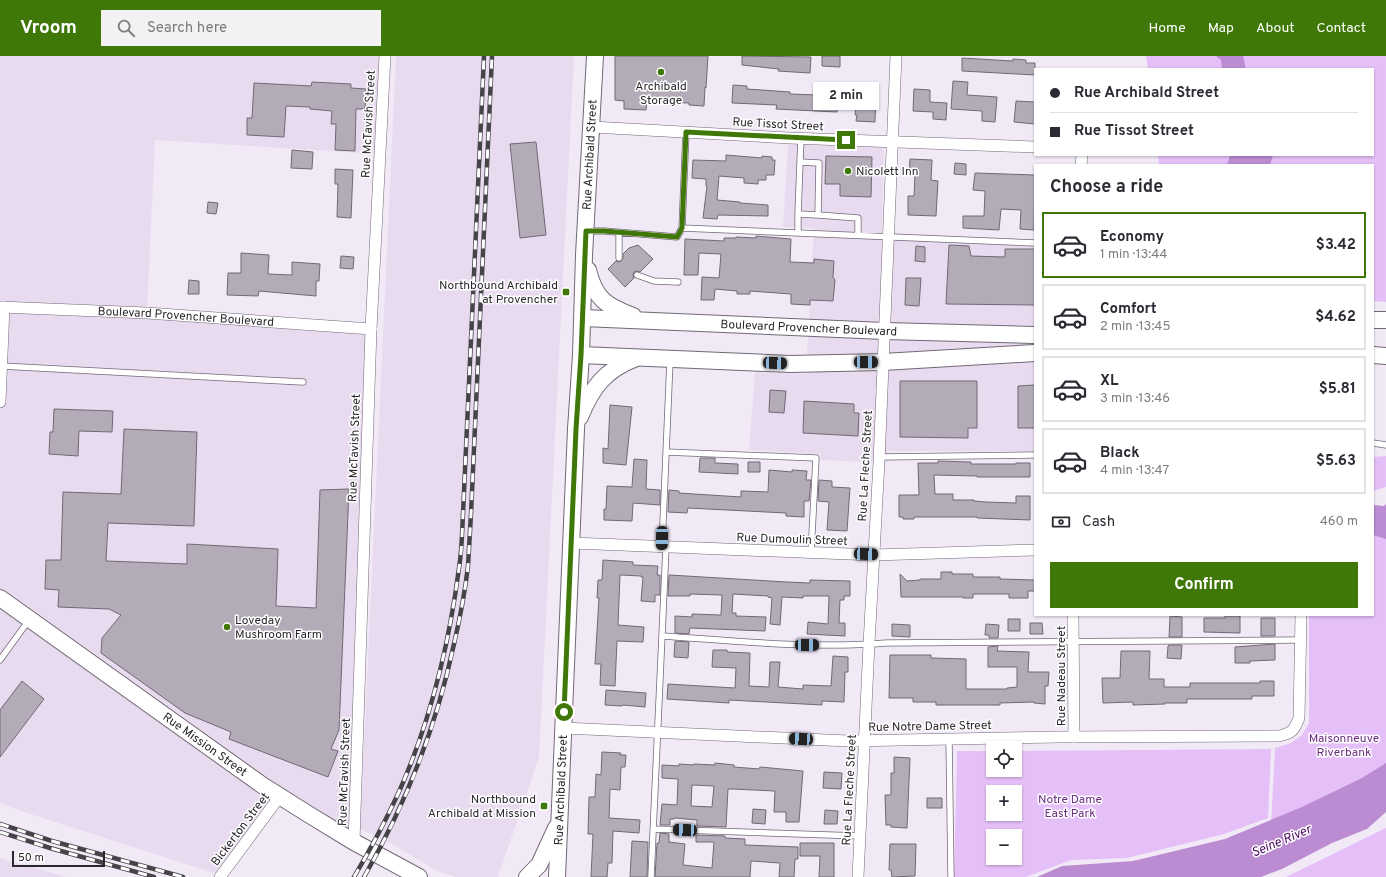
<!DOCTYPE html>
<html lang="en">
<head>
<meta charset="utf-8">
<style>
  body { margin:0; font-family:Overpass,sans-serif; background:#f2f2f3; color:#2b2b33; height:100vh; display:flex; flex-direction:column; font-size:15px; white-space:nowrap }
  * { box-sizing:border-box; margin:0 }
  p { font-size:13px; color:#7c7c81 }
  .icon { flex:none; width:22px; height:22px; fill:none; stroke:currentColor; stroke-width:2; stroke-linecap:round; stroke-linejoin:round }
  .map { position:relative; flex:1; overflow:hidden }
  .side { position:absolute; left:1034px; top:108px; width:340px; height:452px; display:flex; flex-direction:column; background:#fff; border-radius:0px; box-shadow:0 1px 3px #0004 }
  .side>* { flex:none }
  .guide { position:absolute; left:1034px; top:12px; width:340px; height:88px; border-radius:0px; box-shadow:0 1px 3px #0004; display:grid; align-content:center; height:88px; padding:0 16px; background:#fff }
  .tools { position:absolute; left:986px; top:685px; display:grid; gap:8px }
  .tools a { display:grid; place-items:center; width:36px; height:36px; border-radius:0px; background:#fff; box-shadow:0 1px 3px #0004; font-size:20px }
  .scale { position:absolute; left:12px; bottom:10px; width:93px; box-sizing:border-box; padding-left:4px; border:2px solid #2b282d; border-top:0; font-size:11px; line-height:14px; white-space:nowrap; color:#2b282d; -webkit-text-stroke:3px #fff; paint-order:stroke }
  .end { position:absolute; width:18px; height:18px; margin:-9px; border:5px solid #3f7708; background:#fff; box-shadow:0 0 0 2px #fff }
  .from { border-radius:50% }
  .bubble { position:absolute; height:28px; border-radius:0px; background:#fff; box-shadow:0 1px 3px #0004; font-size:13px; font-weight:700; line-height:28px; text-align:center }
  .car { position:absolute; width:12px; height:24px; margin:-12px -6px; border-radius:5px; box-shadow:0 0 3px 1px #0007; background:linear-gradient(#222 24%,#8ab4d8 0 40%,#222 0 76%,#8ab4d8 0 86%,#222 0) }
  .guide b { display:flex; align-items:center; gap:14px; height:38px; font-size:15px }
  .guide b+b { border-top:1px solid #e1e1e2 }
  .guide i { width:10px; height:10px; background:#2b2b33 }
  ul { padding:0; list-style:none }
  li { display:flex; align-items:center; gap:12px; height:66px; margin:0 8px 6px; padding:0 8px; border:2px solid #e1e1e2; border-radius:0px }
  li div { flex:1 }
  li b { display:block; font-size:15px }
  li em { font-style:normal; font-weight:700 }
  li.on { border-color:#3f7708 }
  li>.icon { width:36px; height:36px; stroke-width:1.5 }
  h2 { padding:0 16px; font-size:18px; line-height:48px }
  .pay { display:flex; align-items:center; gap:10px; height:44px; padding:0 16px; font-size:15px }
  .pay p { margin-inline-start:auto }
  .cta { display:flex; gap:8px; margin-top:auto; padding:8px 16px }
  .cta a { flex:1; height:46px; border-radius:0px; background:#3f7708; color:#fff; font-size:16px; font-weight:700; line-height:46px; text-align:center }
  header { display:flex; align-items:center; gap:24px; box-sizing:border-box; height:56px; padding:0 20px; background:#3f7708; color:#fff }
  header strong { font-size:19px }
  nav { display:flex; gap:22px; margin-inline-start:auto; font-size:14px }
  .search { width:280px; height:36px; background:#f2f2f3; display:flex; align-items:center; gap:10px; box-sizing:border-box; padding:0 14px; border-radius:0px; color:#7c7c81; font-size:15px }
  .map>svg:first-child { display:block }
  .built { fill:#e8dbef }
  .green { fill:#e5bff8; fill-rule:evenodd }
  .water { fill:#bc8cd2 }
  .building { fill:#b4abb8; stroke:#706974; fill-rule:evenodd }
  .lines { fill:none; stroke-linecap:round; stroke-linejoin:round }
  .lane-casing { stroke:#716975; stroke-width:7 }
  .street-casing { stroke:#716975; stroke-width:12 }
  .secondary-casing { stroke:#716975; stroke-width:18 }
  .lane { stroke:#fff; stroke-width:5.5 }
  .street { stroke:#fff; stroke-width:11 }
  .secondary { stroke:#fff; stroke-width:16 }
  .rail-casing { stroke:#464349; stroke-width:4.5 }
  .rail { stroke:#fff; stroke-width:3; stroke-dasharray:9; stroke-linecap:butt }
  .route { stroke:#3f7708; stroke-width:5 }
  .poi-dot { fill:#3f7708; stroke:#fff; stroke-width:1.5 }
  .labels { text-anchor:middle; stroke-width:3; stroke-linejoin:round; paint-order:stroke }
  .poi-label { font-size:12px; fill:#2b282d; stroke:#fff; text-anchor:start }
  .street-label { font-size:12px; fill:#2b282d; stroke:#fff }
  .park-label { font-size:12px; fill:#692e81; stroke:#fff }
  .water-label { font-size:13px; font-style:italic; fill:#4a0960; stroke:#fff }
</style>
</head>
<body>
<header>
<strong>Vroom</strong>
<div class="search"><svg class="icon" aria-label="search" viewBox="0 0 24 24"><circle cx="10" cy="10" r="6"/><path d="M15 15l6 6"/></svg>Search here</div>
<nav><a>Home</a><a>Map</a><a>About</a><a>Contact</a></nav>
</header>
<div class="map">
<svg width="1386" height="821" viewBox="0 0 1386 821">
  <rect width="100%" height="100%" fill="#f2e9f7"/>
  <path class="built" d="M0,0h385l-5,98 -225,-14 -8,173 224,16 -17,513 -74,-49 -63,81 -190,-61 -27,-10z
    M396,0h178l-35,701 -41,120h-42l-19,-6 -45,-27 -32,-15z
    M789,76l95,5 -2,99 153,3v212h-147l-1,12 -67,-3 1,-6 -72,-4 6,-78 51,2 8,-146 -31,-1z
    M0,802l66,19h-66z"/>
  <path class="green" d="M1146,0h240v246l-13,-1v-136h-214l-1,-10h215v-86h-225z
    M1386,400v31l-13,4v-34z
    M1373,474l13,4v236l-115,56 4,-78 16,-5 11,-8 7,-12v-108h64z
    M1271,693l-3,69 -44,16 -97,24 -56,2 -45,17h-72l3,-126h36v19h22v-19zM993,736h22v22h-22zM993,780h22v22h-22z
    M1386,772v49h-100z"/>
  <path class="water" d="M1216,0h27l3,13h-24l-1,-9z
    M1230,99h43l-3,10h-43z
    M1386,448v35l-13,-4v-30l11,1z
    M1386,707v49l-19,17 -35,14 -50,26 -21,8h-224l25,-11 71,-5 92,-22 77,-32 60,-29z"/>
  <path class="building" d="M615,0h93l-2,32 -1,-1 -1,19 -15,-1v-2l-42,-1 -1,8 -22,-1v-8l-9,-1z
    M742,0l69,1 -1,16 -32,-2 1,-2 -37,-4z
    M822,0h18v11l-18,-1z
    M962,2l51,3v-2l13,1v3h9v12l-73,-4z
    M953,25l15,1 -1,13 30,2 -2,25 -13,-1v-10l-31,-2z
    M312,26l39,2v4l15,1 -1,20h-9l-1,42 -20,-1 1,-26h-5l1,-13 -22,-2v-2l-24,-1 -2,31 -37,-2v-17h5l2,-35 57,3z
    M733,29l14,1v3l43,3v2l28,1v-3h20l-1,20 -61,-3 1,-4 -45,-2z
    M858,31h14v4h4l-1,31 -19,-1 1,-6h-2z
    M914,33l16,1v12l17,1 -1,17 -13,-1v-7l-20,-1z
    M1016,45l19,1v22l-21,-2z
    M536,86l10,93 -26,3 -10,-94z
    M292,94l21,2 -1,17 -21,-1z
    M726,99l36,3v-2l10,1v3h3l-1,15h-8v5h-8v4l-14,-1v-5l-25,-2 -2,24 23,2v1l28,2v11l-50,-1 -1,4 -14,-1 4,-32h-1v-7l-14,-1 1,-18 33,1z
    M826,100l46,1 -1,40 -31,-1v-12h-15z
    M910,103l22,1 -1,20 7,1 -2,35 -28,-1v-19h6l1,-21h-6z
    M955,107l11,1v11l-12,-1z
    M335,113l18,1 -2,48 -14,-1 1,-33h-3z
    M975,117l60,2 -1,55 -14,-1 1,-19 -20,-1 -2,21 -36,-2v-12h21l1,-25 -12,-1z
    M208,146l10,1 -2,11 -9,-1z
    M756,180l35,3 -1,23 24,1v-4l20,2 -1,16 2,3 -2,21 -23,-1v5l-19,-1v-10l-41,-3v3h-13v-3l-22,-2 -1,11h-13l1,-23 17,1 2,-24 -22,-1 -1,22h-14l1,-36 39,2v-3h12v-1l20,1z
    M638,189l15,14 -13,13 -3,-1 -3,1 -1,3 1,3 -9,9 -17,-18 8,-8 3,1 2,-1 2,-3v-4l6,-6z
    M949,189l20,1 2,10 34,1v-8h30v56l-89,-1z
    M916,190l9,1v15l-10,-1z
    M241,197l28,2 -1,19 24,1v-13l28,2 -1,17h-3v15l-57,-5 -1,5 -31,-1 1,-22h13z
    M341,200l13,1 -1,12 -13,-1z
    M906,222h15l-2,28 -14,-1z
    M189,224l10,1v13h-11z
    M900,325h77v47h-9v10l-68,-1z
    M1035,329v43h-17v-42z
    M770,334l16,1 -2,22 -15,-1z
    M804,345l50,3v9h5l-1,23 -55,-3z
    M610,349l22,2 -6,58 -23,-2v-15l5,1z
    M54,353l59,2 -1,21 -33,-1 -1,25 -29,-2 1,-22h3z
    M124,373l73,3 -3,94 -86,-3 -2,38 81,3v-20l91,5 -2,57 40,2 4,-118 29,-1 -10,241 -8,19 7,2 -10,26 -99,-38 2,-7 -46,-19 -84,-60 1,-15 19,-23 -12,-6 -51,-2 1,-17 -14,-1 1,-29h15l2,-68 58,2z
    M700,402h15v5l23,1v10l-39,-2z
    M634,403l13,1 -1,29 14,1v15l-27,-2 -1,18 -28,-1v-11h2l1,-23 25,1z
    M938,405l33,1v2h45v-1h14v14h-53v-1l-43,-1 1,19h18v6h21v1l12,1 30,1v-7h14v24l-53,-2v-1h-63v2h-11v-2h-4v-22h20l-1,-32h20z
    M748,406h12v10h-12z
    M769,414l23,2v-2l15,1 -1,9h5l-2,21h-5v16l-18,-1v-3l-98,-5 -1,5 -19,-1 1,-22 10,1v2l62,4v-6l27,1z
    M819,424l13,1v6l18,1 -3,43 -20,-1 2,-28 -11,-1z
    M603,504l30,2v3l25,1 -1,9h3v20h-5v7l-14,-1 2,-24h-2v-1l-21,-1 -2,50 26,2 -1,15 -26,-1 -2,45 -15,-1 1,-21h-6l4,-66h-2l1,-18h4z
    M941,516h11v2h21v3h27v2l35,1v11h-7v7h-19v-4h-36v4h-10v-1h-62l-1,-23 7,7 13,-1v-1h21z
    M669,519l118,7 23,1v-3l40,1v15h-6v4h-4l-1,23h6v13l-38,-2 1,-12 20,2 1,-28h-26v2l-21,-1 -2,28 -10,-1 2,-26 -4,-1v-1l-35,-2 -1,19h4v3l30,1 -1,14 -75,-3 -1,6 -14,-1v-17l17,1v-3l29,1 1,-20 -32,-1v2h-22z
    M1170,560l12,1v20h-13z
    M1225,560h15v17l-36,-1v-14h21z
    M1261,562h14v18h-14z
    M1008,563h12v12h-12z
    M1030,567h12l1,11h-13z
    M892,568l18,1v12l-18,-1z
    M986,568l13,1 -1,13h-9v-3h-4z
    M675,585l14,1 -1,16 -14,-1z
    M1275,588v16l-25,1v2h-15v-16z
    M1169,589h13l-1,14 -14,-1 1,-12z
    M998,590l-1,5 32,1 -1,20h21l-1,14h-3v18l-11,-1v-1l-34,1v2h-64v-3h-23v-4h-24l1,-43h41v3l35,1v30h41v-1l10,-1v-20h-29v-20z
    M713,594h14v2l23,1 -1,33 20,1 1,-25h10l-2,25 25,2v-4l28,1 2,-30 15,1v15h-3l-1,30 -22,-1v4l-93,-5v3l-62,-4 1,-15 67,4 1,-20 -24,-1z
    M1121,595h29l-1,28h15v8h26v-4h70v-2h14v15h-22v3h-65v4h-23l1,1 -32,1v-3l-30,1 -1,-25h18z
    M22,625l22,18 -44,58v-47z
    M606,634l40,3 -1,14 -22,-2 -1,1 -17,-1z
    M602,696l19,1 -1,2h6l-1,12h-4l-1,23 -10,-1 -1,29 31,2 -1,13 -26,-2 -1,32h-4l-1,14h-16l2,-43h-5l1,-37h6l1,-23 5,1z
    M894,701l16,1 -3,70 -16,-1v-2h-5l-1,-30h6v-22h3z
    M715,707l19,2v2l25,2 1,-2 43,4 -4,51h-13v-10h-12l1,-21 -43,-2h-4l-2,38 -29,-1v-6l-22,-2 -1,1h-4v6h-10l2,-21 15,1 1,-26 -16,-1v-13l17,1v-2l15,1v-1l21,1zM692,729l22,1 -2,21 -21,-1z
    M824,716l18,1 -1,16 -18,-1z
    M927,742h15v10h-15z
    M753,753l13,1 -1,14 -13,-1z
    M825,754l13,1 -1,13h-13z
    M660,777l9,1v8l16,2 -2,21 29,3 2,-26h-18v-7l29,1v2l20,1v6l53,2v12h-3l-1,18h-15l1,-14 -29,-2 -1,16h-95l2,-34h2z
    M632,785l16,1 -1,35h-17z
    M800,787h34v34h-15l1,-21h-20z
    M890,788h26l-1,32 -23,1 -1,-7h-2z"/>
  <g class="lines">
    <g class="lane-casing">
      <path id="lane" d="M801,82l-1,24 19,1 -1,52 40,3v17
        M798,158l2,-52
        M682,172l353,15
        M586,175h18l73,6 5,-9 4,-96
        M798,176v-18l20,1
        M619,177v25
        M637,219l17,6 24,1
        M1,310l302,16
        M1373,387l13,2
        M666,396l150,6 -5,95
        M879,401l156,-2
        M662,490l8,-185
        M663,580c74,5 149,13 223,7l414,-3
        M0,604l29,-40
        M949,683l2,138
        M654,773l206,7
        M651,821l15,-330"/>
    </g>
    <g class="street-casing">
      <g id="street">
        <path d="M592,71l198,11 245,9"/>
        <path d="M1081,109l1,-10"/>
        <path id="s1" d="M0,251l147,6 224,16"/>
        <path d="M0,346l4,-95"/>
        <path d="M572,487l302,12 161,-5"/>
        <path d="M1073,559l1,122"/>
        <path d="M564,672l284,13 210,-4 221,-1c13,-3 15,-5 20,-18l2,-103"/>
        <path d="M354,786l17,-513 14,-273"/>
        <path d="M220,821l60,-81"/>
        <path d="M858,821l11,-233 10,-182 17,-406"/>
      </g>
    </g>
    <g class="secondary-casing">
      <g id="secondary">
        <path d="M588,214c7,29 18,36 45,46"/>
        <path id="s2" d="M583,262l302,13 150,4"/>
        <path d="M1373,264h13"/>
        <path d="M581,299l209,9 93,-2 152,-9"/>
        <path d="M1373,299l13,1"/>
        <path d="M580,361c12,-30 25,-47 56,-59"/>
        <path id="s3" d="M0,542l262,187 46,29 46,28 65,35"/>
        <path d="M527,821l12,-12 17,-37"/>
        <path id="s4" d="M557,821l19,-448 5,-74 3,-100 11,-199"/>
      </g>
    </g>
    <use href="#lane" class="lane"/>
    <use href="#street" class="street"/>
    <use href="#secondary" class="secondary"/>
    <g class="rail-casing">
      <path id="rail" d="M0,768l52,17 131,36
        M0,776l50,16 104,29
        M354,821c16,-27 31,-55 44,-83 32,-71 51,-149 61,-226 3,-18 3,-36 4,-54l21,-458
        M364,821c43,-75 72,-149 90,-233 6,-26 11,-52 14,-78 1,-17 2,-34 3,-52l21,-458"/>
    </g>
    <use href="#rail" class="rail"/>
  </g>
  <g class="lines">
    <path class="route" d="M564,656l12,-283 5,-74 5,-124h18l73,6 5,-9 4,-96 160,8"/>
  </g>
  <g class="poi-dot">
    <circle cx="661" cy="16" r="4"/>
    <circle cx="848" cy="115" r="4"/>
    <rect x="562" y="232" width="8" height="8" rx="2"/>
    <circle cx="227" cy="571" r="4"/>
    <rect x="540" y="746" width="8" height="8" rx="2"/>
  </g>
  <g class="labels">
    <g class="poi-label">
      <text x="661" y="34" text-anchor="middle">Archibald<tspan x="661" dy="14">Storage</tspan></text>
      <text x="856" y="119">Nicolett Inn</text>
      <text x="558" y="233" text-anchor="end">Northbound Archibald<tspan x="558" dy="14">at Provencher</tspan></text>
      <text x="235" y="568">Loveday<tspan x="235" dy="14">Mushroom Farm</tspan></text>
      <text x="536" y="747" text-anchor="end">Northbound<tspan x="536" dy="14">Archibald at Mission</tspan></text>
    </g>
    <g class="street-label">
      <text transform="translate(368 68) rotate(-87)" y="4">Rue McTavish Street</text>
      <text transform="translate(778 68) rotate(3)" y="4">Rue Tissot Street</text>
      <text dy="4" stroke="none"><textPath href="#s4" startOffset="723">Rue Archibald Street</textPath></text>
      <text dy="4" stroke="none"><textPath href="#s1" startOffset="186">Boulevard Provencher Boulevard</textPath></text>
      <text dy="4" stroke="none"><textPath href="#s2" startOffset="226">Boulevard Provencher Boulevard</textPath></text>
      <text transform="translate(354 392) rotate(-88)" y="4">Rue McTavish Street</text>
      <text transform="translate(865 410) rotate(-87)" y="4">Rue La Fleche Street</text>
      <text transform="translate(792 483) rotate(2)" y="4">Rue Dumoulin Street</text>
      <text transform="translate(1061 620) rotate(-90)" y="4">Rue Nadeau Street</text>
      <text transform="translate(930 670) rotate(-1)" y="4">Rue Notre Dame Street</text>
      <text dy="4" stroke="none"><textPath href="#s3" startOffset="252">Rue Mission Street</textPath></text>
      <text transform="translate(344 716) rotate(-88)" y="4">Rue McTavish Street</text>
      <text dy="4" stroke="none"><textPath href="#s4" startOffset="87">Rue Archibald Street</textPath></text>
      <text transform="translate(849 734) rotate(-87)" y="4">Rue La Fleche Street</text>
      <text transform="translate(240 773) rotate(-53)" y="4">Bickerton Street</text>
    </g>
    <g class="park-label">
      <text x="1344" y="686">Maisonneuve<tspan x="1344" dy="14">Riverbank</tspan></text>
      <text x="1070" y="747">Notre Dame<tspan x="1070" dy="14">East Park</tspan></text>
    </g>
    <g class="water-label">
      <text transform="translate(1281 784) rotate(-23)" y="5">Seine River</text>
    </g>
  </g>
</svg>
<div class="tools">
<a><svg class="icon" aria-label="locate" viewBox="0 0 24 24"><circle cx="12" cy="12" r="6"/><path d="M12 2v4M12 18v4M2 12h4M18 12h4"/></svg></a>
<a>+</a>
<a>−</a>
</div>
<div class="scale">50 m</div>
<i class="end from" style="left:564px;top:656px"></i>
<i class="end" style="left:846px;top:84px"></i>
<div class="bubble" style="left:813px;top:26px;width:66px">2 min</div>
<i class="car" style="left:866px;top:306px;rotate:91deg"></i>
<i class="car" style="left:775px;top:307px;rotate:92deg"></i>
<i class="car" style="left:662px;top:482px;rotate:181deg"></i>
<i class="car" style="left:866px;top:498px;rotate:92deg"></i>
<i class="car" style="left:807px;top:589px;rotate:90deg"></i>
<i class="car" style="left:801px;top:683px;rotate:273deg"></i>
<i class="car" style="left:685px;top:774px;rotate:272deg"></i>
<div class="guide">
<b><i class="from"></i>Rue Archibald Street</b>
<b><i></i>Rue Tissot Street</b>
</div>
<section class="side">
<h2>Choose a ride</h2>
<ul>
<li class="on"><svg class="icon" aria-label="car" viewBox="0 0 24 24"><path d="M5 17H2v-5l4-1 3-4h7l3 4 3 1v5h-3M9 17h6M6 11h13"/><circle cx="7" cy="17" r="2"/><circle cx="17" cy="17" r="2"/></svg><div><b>Economy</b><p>1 min · 13:44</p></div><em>$3.42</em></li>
<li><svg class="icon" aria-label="car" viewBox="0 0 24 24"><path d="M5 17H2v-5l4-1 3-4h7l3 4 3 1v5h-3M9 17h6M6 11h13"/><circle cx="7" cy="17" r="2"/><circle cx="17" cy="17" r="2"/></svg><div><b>Comfort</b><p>2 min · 13:45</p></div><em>$4.62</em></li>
<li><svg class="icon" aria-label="car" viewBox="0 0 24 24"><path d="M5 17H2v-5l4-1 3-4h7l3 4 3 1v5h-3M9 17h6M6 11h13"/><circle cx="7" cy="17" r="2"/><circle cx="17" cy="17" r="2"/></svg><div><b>XL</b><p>3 min · 13:46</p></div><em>$5.81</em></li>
<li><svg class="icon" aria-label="car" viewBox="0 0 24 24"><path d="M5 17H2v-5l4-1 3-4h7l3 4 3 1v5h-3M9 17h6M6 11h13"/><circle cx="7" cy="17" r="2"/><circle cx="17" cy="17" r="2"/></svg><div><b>Black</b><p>4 min · 13:47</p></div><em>$5.63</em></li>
</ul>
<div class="pay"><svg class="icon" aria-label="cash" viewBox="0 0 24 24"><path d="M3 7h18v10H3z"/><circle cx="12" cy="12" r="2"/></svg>Cash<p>460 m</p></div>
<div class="cta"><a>Confirm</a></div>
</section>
</div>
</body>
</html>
